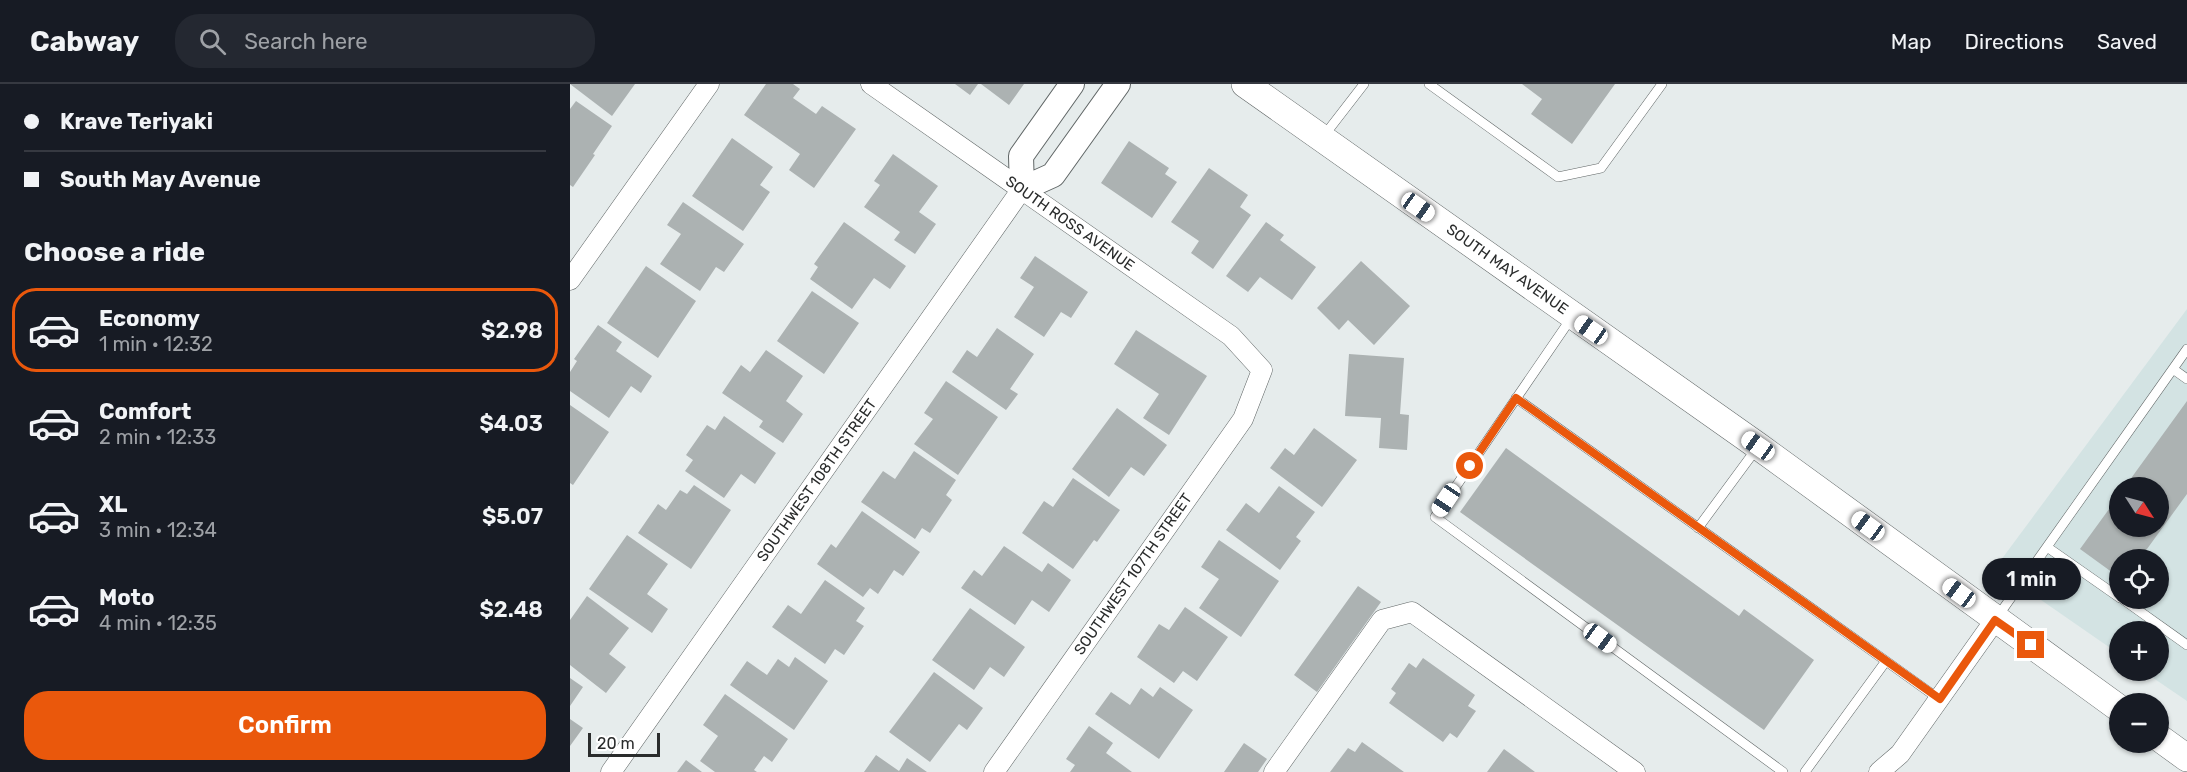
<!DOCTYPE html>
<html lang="en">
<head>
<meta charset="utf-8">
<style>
  body { margin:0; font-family:Rubik,sans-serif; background:#242831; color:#f1f3f6; height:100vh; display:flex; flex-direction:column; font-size:22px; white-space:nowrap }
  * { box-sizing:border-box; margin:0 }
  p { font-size:20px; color:#9ea1a6 }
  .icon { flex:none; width:33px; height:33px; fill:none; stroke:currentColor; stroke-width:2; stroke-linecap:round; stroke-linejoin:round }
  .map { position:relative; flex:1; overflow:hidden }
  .sheet { display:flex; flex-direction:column; background:#171b24; width:570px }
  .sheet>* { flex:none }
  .hud { display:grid; align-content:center; height:132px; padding:0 24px; background:#171b24 }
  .needle { width:39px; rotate:126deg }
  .controls { position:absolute; left:1539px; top:393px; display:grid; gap:12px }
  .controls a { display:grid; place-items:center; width:60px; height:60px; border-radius:50%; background:#171b24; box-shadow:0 2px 4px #0004; font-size:30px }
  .scale { position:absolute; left:18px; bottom:15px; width:72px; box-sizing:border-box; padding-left:6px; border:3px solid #2a2c2c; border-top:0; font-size:16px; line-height:21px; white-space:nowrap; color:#2a2c2c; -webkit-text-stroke:4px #fff; paint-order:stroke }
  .end { position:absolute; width:27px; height:27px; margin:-14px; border:8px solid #ea580c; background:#fff; box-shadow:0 0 0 3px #fff }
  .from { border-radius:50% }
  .bubble { position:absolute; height:42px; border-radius:21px; background:#171b24; box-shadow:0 2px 4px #0004; font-size:20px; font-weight:600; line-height:42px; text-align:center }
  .car { position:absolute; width:18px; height:36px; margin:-18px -9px; border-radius:8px; box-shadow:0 0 4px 2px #0007; background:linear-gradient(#fff 24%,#345 0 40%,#fff 0 76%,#345 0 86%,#fff 0) }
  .hud b { display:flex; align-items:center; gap:21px; height:57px; font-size:22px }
  .hud b+b { border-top:2px solid #363941 }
  .hud i { width:15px; height:15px; background:#f1f3f6 }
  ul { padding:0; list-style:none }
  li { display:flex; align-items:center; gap:18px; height:84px; margin:0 12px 9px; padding:0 12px; border:3px solid transparent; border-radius:24px }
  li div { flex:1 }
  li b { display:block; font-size:22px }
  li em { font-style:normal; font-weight:600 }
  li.selected { border-color:#ea580c }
  li>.icon { width:54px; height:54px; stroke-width:1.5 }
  h2 { padding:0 24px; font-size:27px; line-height:72px }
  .cta { display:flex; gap:12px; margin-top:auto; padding:12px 24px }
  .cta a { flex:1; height:69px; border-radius:24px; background:#ea580c; color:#fff; font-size:24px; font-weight:600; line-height:69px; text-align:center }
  header { display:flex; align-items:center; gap:36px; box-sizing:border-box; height:84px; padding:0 30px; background:#171b24; border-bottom:2px solid #363941 }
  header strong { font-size:28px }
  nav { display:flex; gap:33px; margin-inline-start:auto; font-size:21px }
  .search { width:420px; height:54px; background:#242831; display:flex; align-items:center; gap:15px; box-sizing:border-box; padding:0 21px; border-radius:24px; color:#9ea1a6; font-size:22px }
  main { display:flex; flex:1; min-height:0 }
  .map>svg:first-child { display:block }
  .built { fill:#d3e3e3; fill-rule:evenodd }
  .building { fill:#acb2b2 }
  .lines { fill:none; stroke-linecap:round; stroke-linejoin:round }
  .service-casing { stroke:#606666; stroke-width:10 }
  .minor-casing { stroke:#606666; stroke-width:21 }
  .tertiary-casing { stroke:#606666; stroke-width:26 }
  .secondary-casing { stroke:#606666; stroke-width:28 }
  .service { stroke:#fff; stroke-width:9 }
  .minor { stroke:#fff; stroke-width:20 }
  .tertiary { stroke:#fff; stroke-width:24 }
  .secondary { stroke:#fff; stroke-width:27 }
  .route { stroke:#ea580c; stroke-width:8 }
  .labels { text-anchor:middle; stroke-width:4.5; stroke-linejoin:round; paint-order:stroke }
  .street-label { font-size:15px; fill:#2a2c2c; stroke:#fff }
</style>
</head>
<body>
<header>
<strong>Cabway</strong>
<div class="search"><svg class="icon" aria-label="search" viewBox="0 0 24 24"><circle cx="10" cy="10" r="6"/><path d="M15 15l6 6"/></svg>Search here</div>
<nav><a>Map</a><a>Directions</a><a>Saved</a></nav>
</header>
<main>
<section class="sheet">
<div class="hud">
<b><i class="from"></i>Krave Teriyaki</b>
<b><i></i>South May Avenue</b>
</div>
<h2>Choose a ride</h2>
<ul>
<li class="selected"><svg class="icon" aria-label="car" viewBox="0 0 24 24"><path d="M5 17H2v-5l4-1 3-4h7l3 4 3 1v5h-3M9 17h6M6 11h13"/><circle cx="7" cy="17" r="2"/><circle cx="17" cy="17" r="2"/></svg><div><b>Economy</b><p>1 min · 12:32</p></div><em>$2.98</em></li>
<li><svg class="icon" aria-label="car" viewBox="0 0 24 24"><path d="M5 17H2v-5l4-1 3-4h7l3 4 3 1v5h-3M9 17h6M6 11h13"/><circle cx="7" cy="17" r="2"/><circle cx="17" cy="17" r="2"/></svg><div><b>Comfort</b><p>2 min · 12:33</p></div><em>$4.03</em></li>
<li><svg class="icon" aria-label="car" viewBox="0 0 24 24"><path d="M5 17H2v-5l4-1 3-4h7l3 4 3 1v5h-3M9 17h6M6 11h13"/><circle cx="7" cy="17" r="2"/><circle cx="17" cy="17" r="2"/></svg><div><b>XL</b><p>3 min · 12:34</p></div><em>$5.07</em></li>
<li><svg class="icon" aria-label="car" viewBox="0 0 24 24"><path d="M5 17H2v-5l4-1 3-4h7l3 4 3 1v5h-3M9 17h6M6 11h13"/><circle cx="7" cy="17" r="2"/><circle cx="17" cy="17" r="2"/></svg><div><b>Moto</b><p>4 min · 12:35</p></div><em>$2.48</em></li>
</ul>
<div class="cta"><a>Confirm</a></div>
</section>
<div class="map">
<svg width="1617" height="688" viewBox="0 0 1617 688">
  <rect width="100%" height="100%" fill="#e6ecec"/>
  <path class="built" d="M1617,225v392l-44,-30 15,-1v-38h-38l-1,22 -124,-86zM1550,404h38v38h-38zM1550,476h38v38h-38z"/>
  <path class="building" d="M0,0h65l-23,32z
    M196,0h27l7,5 -7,9 23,16 6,-8 34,23 -42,59 -25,-18 11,-16 -56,-39z
    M385,0h23l-8,11z
    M411,0h43l-15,21z
    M952,0h93l-43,60 -41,-30 11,-15z
    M6,17l36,25 -19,28 2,1 -22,32 -3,-2v-76z
    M162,54l41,29 -13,18 10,7 -27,39 -51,-35z
    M559,57l40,27 -4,6 12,8 -25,36 -51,-35z
    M323,70l45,32 -19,26 17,12 -21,30 -21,-14 6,-8 -36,-25 16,-22 -6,-4z
    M639,84l39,27 -8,12 11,8 -38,54 -22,-16 8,-12 -28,-19z
    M113,118l61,42 -20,28 -8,-5 -16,24 -40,-27 21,-30 -14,-9z
    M274,138l62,44 -16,23 -16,-11 -22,31 -42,-30 8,-12 -4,-3z
    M696,138l18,13 -4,5 36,27 -24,33 -32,-23 -12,15 -22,-16z
    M465,172l53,36 -17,26 -10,-6 -17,25 -30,-20 20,-30 -14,-9z
    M791,177l49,45 -36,39 -26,-25 -9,10 -22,-22z
    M76,182l50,35 -38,57 -51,-35z
    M242,207l47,32 -35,51 -47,-33z
    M28,241l24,17 -6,9 36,25 -11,17 -10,-7 -22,32 -39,-27v-19l7,-11 -3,-2z
    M427,244l37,26 -24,35 8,5 -12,16 -54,-38 15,-22 10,7z
    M566,246l71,46 -38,59 -26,-17 16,-24 -45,-30z
    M196,266l37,26 -17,25 17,13 -20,29 -24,-16 4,-6 -41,-28 19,-28 9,7z
    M779,270l55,4 -4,56 9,1 -2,35 -28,-2 2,-30 -36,-2z
    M376,297l52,36 -40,58 -44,-31 19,-25 -9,-6z
    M1617,317v93l-48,66h-19v18l-40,-29 40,-55v32h38v-38h-34z
    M0,321l39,27 -36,53 -3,-2z
    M547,324l50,37 -23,31 -13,-9 -22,30 -37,-28z
    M154,332l52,37 -21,31 -14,-10 -17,24 -39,-27 8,-11 -7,-5 21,-30 8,5z
    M744,344l43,32 -35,47 -52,-39 15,-20 9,7z
    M936,364l233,168 5,-7 70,51 -50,70 -304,-218z
    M344,367l42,29 -10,15 6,5 -22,33 -8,-5 -7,11 -54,-37 22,-31 12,8z
    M503,394l47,32 -23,32 -3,-2 -21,29 -51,-36 22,-32 9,6z
    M124,401l37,25 -40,59 -53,-36 20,-29 8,6 14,-20 7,4z
    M709,402l36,26 -19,25 5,4 -21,29 -54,-40 20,-27 13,10z
    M292,427l58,41 -17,24 -9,-6 -16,24 -8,-6 -7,9 -46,-33 14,-20 5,4z
    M57,451l41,29 -21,30 21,15 -16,24 -63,-44z
    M649,456l60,41 -38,56 -42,-29 20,-29 -18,-12z
    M434,462l38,26 6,-9 23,17 -22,32 -17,-12 -17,25 -54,-37 13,-18 8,6z
    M255,496l40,28 -9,13 8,5 -20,29 -9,-6 -10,15 -53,-37 16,-22 13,9z
    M788,502l23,16 -64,90 -23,-17z
    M17,512l42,32 -20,26 17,13 -20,26 -36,-28v-45z
    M615,523l43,30 -31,44 -14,-10 -9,12 -37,-26 22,-33 10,6z
    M400,524l55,39 -21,30 -14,-10 -16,23 -42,-30z
    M225,573l33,24 -34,49 -64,-45 17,-24 20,14 11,-16 11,8z
    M853,574l52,37 -7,11 8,5 -19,27 -7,-5 -7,9 -54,-39 7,-10 -5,-4 18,-26 7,5z
    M364,588l49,36 -16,22 -8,-6 -29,38 -41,-30z
    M0,594l13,9 -13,19z
    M590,603l33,23 -34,49 -64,-45 16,-22 19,13 11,-17 12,9z
    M155,610l63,45 -16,23 -8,-6 -10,14 3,2h-42l-15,-11 18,-25 -15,-11z
    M0,635l13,9 -13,18z
    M519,642l24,17 -7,10 26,19h-62l5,-7 -9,-6z
    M792,658l42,30h-74l18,-24 7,4z
    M674,659l23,16 -9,13h-34z
    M934,665l31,23h-48z
    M306,671l23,16 8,-13 20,14h-63z
    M116,676l16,12h-25z"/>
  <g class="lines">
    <g class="service-casing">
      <path id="service" d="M859,0l129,93 43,-9 61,-84
        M753,53l41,-53
        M1002,233l-137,200 348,255
        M1603,285l14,10
        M946,314l370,263 -81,111
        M1128,444l59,-80
        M1477,463l73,51
        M1551,514l66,47
        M1428,532l189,-267
        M1316,577l53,38"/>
    </g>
    <g class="minor-casing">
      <g id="minor">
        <path id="s1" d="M301,0l360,252 31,34 -19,49 -249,353"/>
        <path d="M0,196l139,-196"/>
        <path id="s2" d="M41,688l411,-583"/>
        <path d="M704,688l108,-152 30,-8 223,160"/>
        <path d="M1309,688l21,-18 95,-134"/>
      </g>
    </g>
    <g class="tertiary-casing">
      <path id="tertiary" d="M502,0l-51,72 1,33 31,-14 65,-91"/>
    </g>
    <g class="secondary-casing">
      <g id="secondary">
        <path id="s3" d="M675,0l513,362 362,263"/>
        <path d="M1588,653l29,21"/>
      </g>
    </g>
    <use href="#service" class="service"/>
    <use href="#minor" class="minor"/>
    <use href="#tertiary" class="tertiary"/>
    <use href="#secondary" class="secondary"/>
  </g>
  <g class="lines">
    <path class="route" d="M900,382l46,-68 424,301 55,-79 36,25"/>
  </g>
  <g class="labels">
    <g class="street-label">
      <text dy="5" stroke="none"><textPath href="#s1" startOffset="243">SOUTH ROSS AVENUE</textPath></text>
      <text dy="5" stroke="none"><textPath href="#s3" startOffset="321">SOUTH MAY AVENUE</textPath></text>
      <text dy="5" stroke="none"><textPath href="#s2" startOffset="357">SOUTHWEST 108TH STREET</textPath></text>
      <text transform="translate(563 490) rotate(-55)" y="5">SOUTHWEST 107TH STREET</text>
    </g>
  </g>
</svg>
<div class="controls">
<a><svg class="needle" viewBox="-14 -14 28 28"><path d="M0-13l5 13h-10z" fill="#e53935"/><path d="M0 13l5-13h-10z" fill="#9ea1a6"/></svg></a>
<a><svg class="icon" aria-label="locate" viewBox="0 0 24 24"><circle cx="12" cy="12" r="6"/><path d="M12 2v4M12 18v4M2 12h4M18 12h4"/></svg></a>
<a>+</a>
<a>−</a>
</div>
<div class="scale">20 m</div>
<i class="end from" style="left:900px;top:382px"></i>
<i class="end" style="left:1461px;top:561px"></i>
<div class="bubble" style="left:1412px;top:474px;width:99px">1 min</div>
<i class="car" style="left:848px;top:123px;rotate:125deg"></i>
<i class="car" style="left:1021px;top:246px;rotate:305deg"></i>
<i class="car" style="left:1188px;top:362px;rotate:305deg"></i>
<i class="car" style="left:876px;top:416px;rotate:214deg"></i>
<i class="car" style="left:1298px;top:442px;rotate:306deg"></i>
<i class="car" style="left:1389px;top:509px;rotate:306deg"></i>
<i class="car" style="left:1030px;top:554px;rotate:126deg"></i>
</div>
</main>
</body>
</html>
